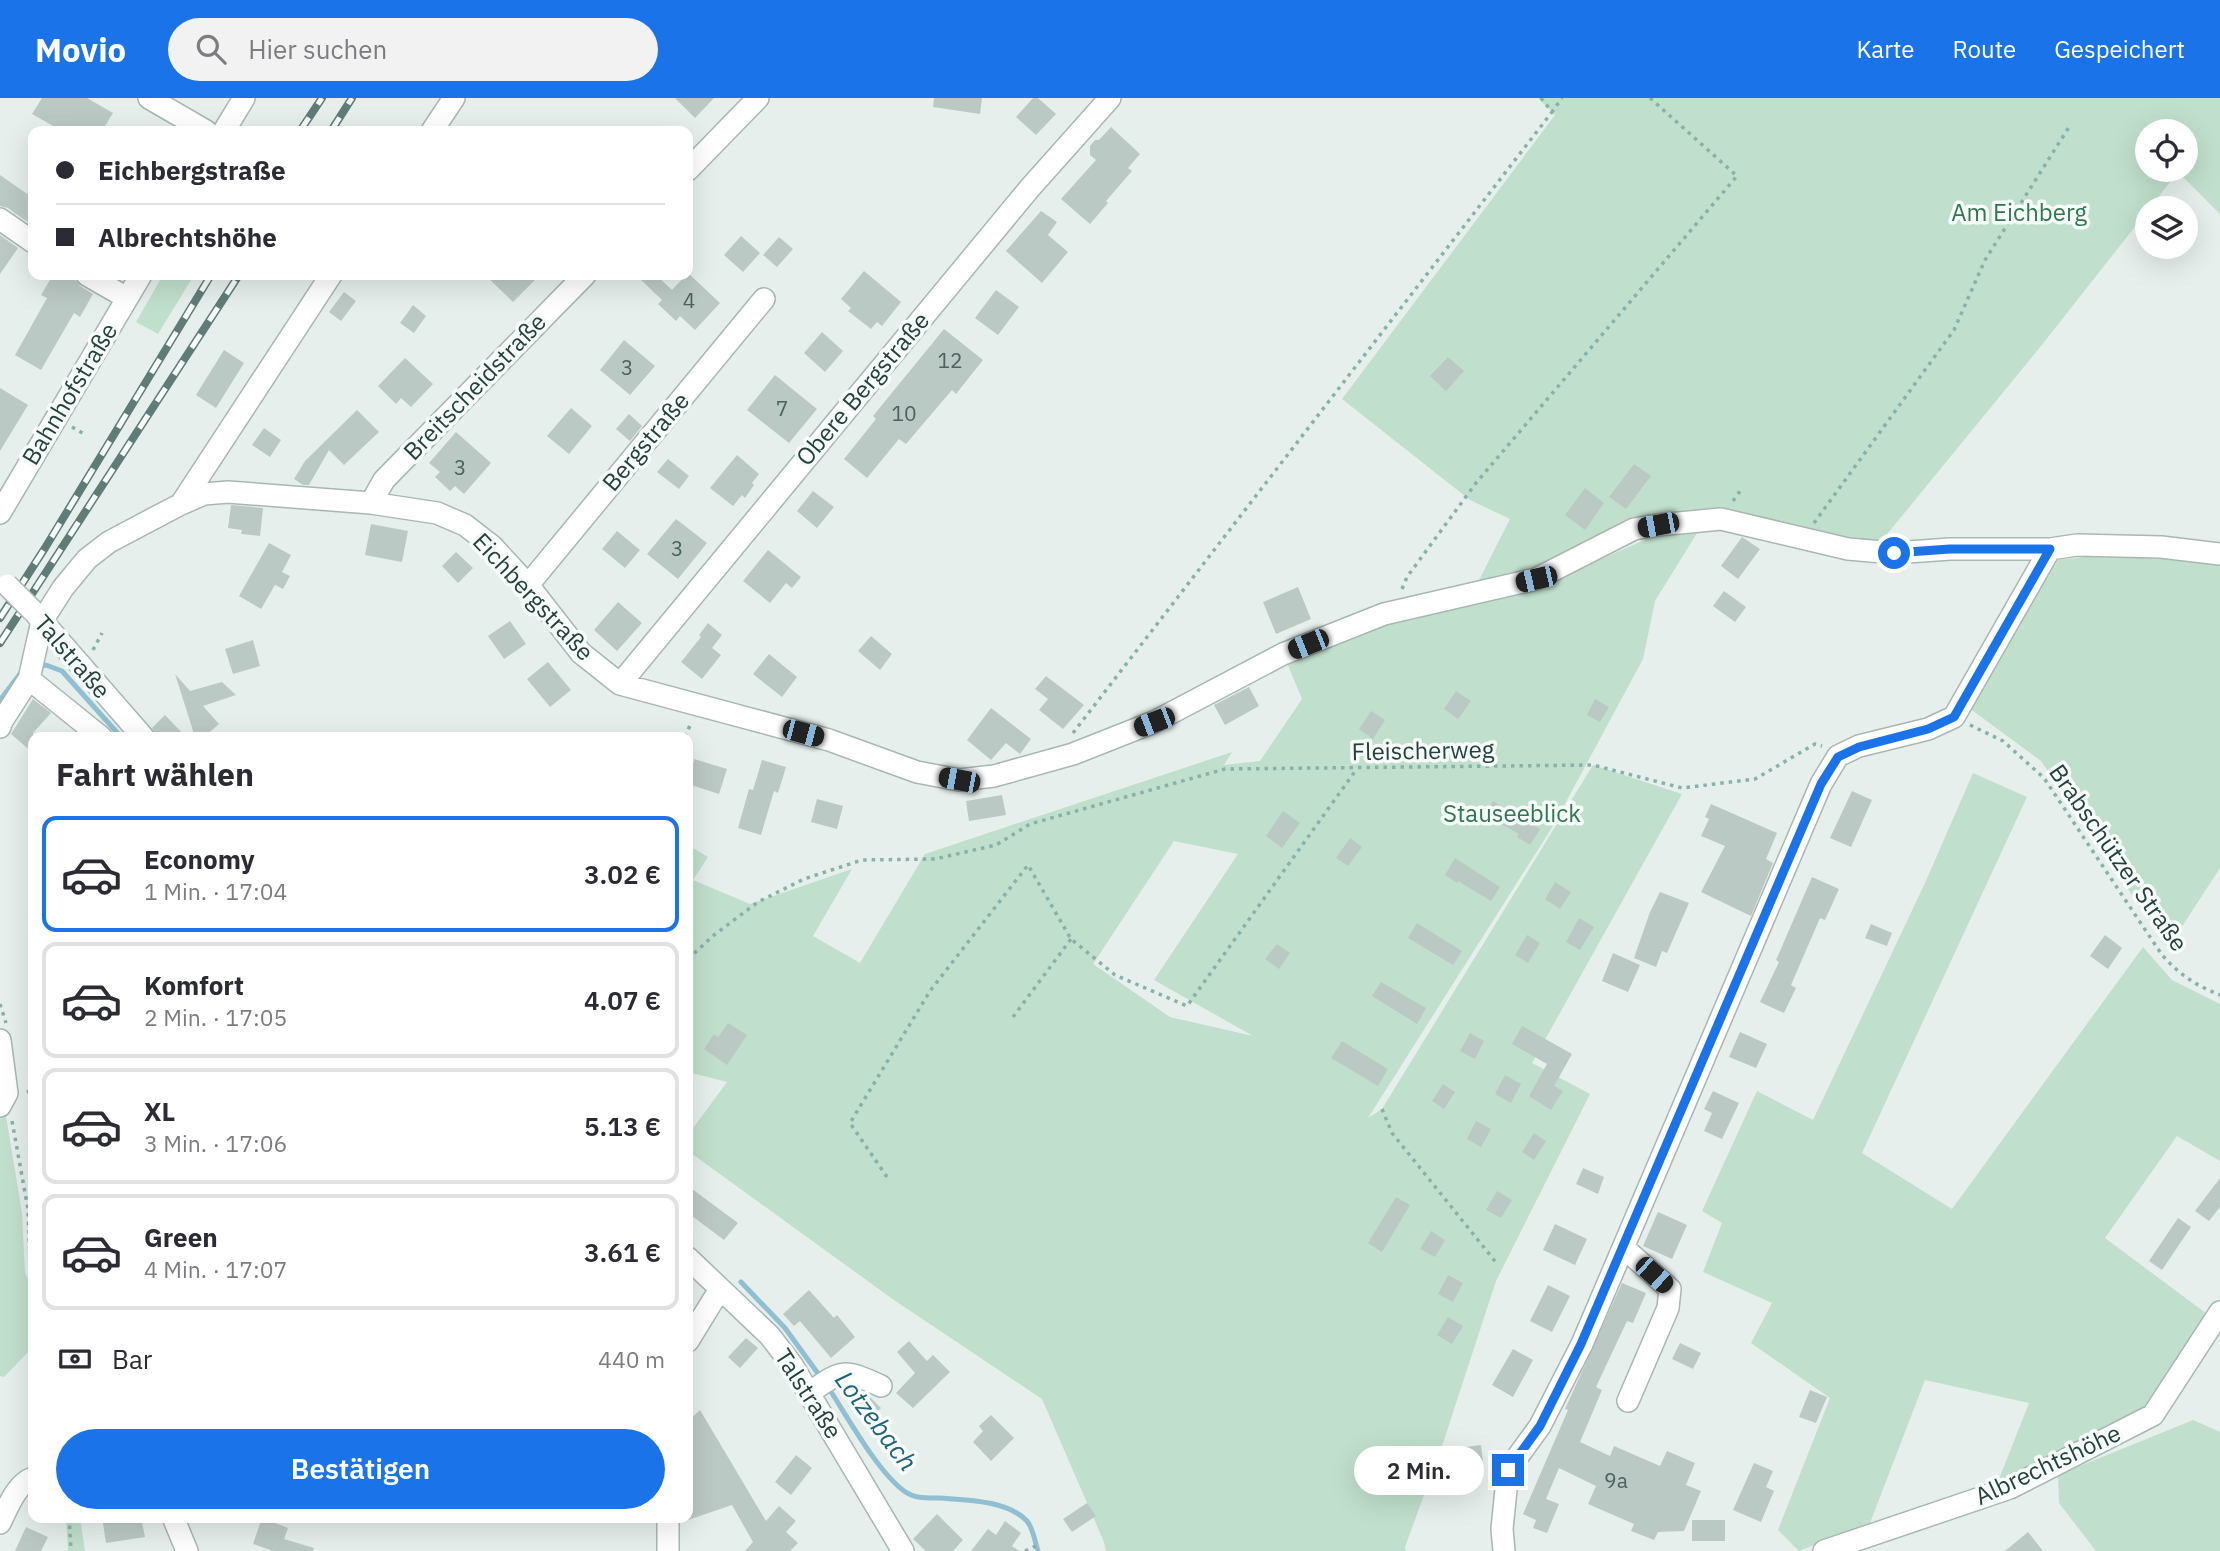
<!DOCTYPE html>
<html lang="de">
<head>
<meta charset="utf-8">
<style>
  body { margin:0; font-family:"IBM Plex Sans",sans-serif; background:#f2f2f3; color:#2b2b33; height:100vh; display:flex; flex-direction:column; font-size:26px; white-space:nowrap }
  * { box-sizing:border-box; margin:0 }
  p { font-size:23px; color:#7c7c81 }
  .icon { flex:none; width:38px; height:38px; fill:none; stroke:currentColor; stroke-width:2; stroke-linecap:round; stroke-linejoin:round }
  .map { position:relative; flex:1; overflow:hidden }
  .details { position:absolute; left:28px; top:634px; width:665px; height:791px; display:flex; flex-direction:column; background:#fff; border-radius:14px; box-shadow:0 7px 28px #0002 }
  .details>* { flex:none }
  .guide { position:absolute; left:28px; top:28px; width:665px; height:154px; border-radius:14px; box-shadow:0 7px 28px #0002; display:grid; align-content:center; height:154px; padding:0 28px; background:#fff }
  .tools { position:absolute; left:2135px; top:21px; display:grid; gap:14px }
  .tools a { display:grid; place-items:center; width:63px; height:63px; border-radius:50%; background:#fff; box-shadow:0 7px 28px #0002; font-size:35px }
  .end { position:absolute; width:32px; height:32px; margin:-16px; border:9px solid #1a73e8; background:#fff; box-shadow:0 0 0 4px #fff }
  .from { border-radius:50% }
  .bubble { position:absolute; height:49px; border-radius:24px; background:#fff; box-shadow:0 7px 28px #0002; font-size:23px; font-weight:600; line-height:49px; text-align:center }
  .car { position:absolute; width:21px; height:42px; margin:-21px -10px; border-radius:9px; box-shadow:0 0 5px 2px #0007; background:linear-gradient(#222 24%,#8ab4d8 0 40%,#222 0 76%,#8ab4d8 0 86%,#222 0) }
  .guide b { display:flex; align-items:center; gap:24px; height:66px; font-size:26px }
  .guide b+b { border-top:2px solid #e1e1e2 }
  .guide i { width:18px; height:18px; background:#2b2b33 }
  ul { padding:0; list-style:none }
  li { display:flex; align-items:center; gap:21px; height:116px; margin:0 14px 10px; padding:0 14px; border:4px solid #e1e1e2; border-radius:14px }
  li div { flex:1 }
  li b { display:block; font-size:26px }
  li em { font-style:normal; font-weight:600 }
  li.on { border-color:#1a73e8 }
  li>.icon { width:63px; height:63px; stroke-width:1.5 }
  h2 { padding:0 28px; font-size:32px; line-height:84px }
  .pay { display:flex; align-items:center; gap:18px; height:77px; padding:0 28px; font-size:26px }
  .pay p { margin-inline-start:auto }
  .primary-button { display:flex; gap:14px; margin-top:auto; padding:14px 28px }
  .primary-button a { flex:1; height:80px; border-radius:42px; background:#1a73e8; color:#fff; font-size:28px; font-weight:600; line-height:80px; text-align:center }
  header { display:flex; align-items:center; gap:42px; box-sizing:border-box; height:98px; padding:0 35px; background:#1a73e8; color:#fff }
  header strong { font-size:33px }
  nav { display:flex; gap:38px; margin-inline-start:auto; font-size:24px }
  .search { width:490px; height:63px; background:#f2f2f3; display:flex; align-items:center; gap:18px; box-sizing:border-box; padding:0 24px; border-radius:38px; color:#7c7c81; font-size:26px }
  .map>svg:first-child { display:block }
  .green { fill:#c0dfcc; fill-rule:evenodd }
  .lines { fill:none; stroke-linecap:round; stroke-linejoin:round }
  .stream { stroke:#91bfd1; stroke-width:5 }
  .building { fill:#bbc9c5 }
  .minor-casing { stroke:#a8b7b4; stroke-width:24 }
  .path { stroke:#88b1a9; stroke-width:3.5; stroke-dasharray:3.5 5; stroke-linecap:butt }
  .minor { stroke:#fff; stroke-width:21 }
  .rail-casing { stroke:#607c78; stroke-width:8 }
  .rail { stroke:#f7fbf9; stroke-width:5; stroke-dasharray:16; stroke-linecap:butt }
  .minor-bridge-casing { stroke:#a8b7b4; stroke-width:24; stroke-linecap:butt }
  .minor-bridge { stroke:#fff; stroke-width:21 }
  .route { stroke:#1a73e8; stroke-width:9 }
  .labels { text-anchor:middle; stroke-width:7; stroke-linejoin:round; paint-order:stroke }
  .number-label { font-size:21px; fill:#4a635f }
  .park-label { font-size:24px; fill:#307754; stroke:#f7fbf9 }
  .street-label { font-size:24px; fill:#25413d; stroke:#f7fbf9 }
  .water-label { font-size:26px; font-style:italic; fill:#20617c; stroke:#f7fbf9 }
</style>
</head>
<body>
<header>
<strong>Movio</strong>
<div class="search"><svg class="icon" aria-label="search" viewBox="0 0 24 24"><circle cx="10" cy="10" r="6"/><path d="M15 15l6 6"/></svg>Hier suchen</div>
<nav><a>Karte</a><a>Route</a><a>Gespeichert</a></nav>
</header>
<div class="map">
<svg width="2220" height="1453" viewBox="0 0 2220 1453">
  <rect width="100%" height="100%" fill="#e6efec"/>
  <path class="green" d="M1538,0h682v116l-42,-42 -137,174 -162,198 -86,-15 -57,-15 -62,-2 -40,7 -99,49 -57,14 32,-63 -40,-19 -128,-101 213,-284zM2147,33h39v39h-39z
    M163,177h31l-36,59 -22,-12z
    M1697,435l-42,68 -12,58 -90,167 -185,292 14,-9 211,-344 89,29 -150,269 58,31 -94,187 -53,162 -38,104 1,4h-300l-2,-9 -62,-143 -148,-99 -206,-149v-16l39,-53 -39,-10v-227l20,12 -15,23 57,24 102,-35 -39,67 47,27 65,-109 307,-102 -8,13 36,-4 42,-62 -15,-36 93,-40 149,-32 129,-57zM1174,743l64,13 -84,126 99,56 -83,-19 -77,-53z
    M2123,455l97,7v308l-52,80 -127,-187 -72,-53 89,-148z
    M1973,675l54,24 -165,356 90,56 191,-262 29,33 48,24v157l-43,-25 -72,102 102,76 -58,98 -152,72 32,-81 -104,-23 -55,143 -71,28 -21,-21 52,-132 -79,-55 21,-40 -69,-31 19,-49 -20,-12 55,-120 56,29 112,-237z
    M5,1012l17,103 3,60 5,10 3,64 -29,30 -4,-1v-257z
    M2193,1322l27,12v119h-124l-37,-48 -1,-28z
    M66,1419h14l5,34h-17z"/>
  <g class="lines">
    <path class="stream" d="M36,569l10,-2 16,6 59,66
      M0,602l23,-30
      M741,1184l44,46 37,51
      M828,1289c19,29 49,84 76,104 11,8 23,7 36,7 27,2 67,2 87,23 6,7 8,21 11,30"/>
  </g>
  <path class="building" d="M42,0h45l26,15 -11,18h-40l-30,-17z
    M675,0h39l-19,20z
    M934,0h48l-2,16 -47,-7z
    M1033,0h5l18,16 -20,21 -20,-18z
    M1111,29l29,27 -12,14 4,3 -26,30 2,2 -18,21 -29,-25 35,-39 -6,-5v-9l5,-6h4z
    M0,77l33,23v28l-25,-18 -8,-2z
    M1041,113l16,11 -9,13 20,17 -26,31 -36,-32z
    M0,137l18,13 -18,26z
    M741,138l19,17 -17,19 -19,-17z
    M779,139l14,12 -16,18 -14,-12z
    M864,173l37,31 -19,24 -5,-4 -6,7 -23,-18 3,-3 -10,-9z
    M688,175l32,30 -25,27 -15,-14 -4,5 -18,-17 4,-4 -23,-22 4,-3h13l16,15z
    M53,177h18l9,11 13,8 -13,23 -6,-4 -33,57 -26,-15 32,-57 -6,-3z
    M485,177h55l-27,27z
    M996,192l23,17 -21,28 -23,-17z
    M344,194l12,9 -15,20 -12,-9z
    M413,207l13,11 -12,17 -14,-10z
    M944,231l39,31 -27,34 -4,-4 -46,54 -7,-5 -32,39 -23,-19 32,-40 -3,-3z
    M822,234l21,19 -18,21 -21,-19z
    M624,242l31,26 -25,29 -30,-25z
    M224,252l20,13 -28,45 -20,-13z
    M1448,259l16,14 -18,20 -16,-15z
    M405,260l28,26 -22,23 -10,-9 -5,6 -18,-18z
    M775,277l42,34 -28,34 -42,-33z
    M0,290l28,17 -28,46z
    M571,310l21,18 -23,28 -22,-18z
    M357,312l22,22 -35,33 -15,-15 -20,35h-6l-9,-6 11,-18z
    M629,316l13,12 -12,15 -14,-12z
    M264,330l17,12 -11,17 -18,-12z
    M456,334l35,31 -27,31 -9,-8 -5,5 -15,-14 5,-5 -11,-9z
    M737,357l22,19 -7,9 2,2 -9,13 -3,-3 -9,11 -23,-18z
    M668,361l21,17 -10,13 -22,-17z
    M1634,366l17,12 -25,33 -17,-12z
    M1585,390l19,15 -19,27 -20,-15z
    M813,393l21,16 -17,21 -20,-17z
    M231,407l32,3 -3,28 -19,-2 1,-4 -14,-2z
    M676,421l31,24 -29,36 -31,-25z
    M371,426l37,7 -6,31 -37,-7z
    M617,433l23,19 -15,18 -23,-19z
    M1742,439l18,12 -22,30 -17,-13z
    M269,445l22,12 -9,17 8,4 -7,13 -8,-4 -14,24 -22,-13z
    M768,452l33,27 -9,11 -6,-5 -16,20 -27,-22z
    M456,454l17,16 -15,15 -16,-17z
    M1298,489l13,32 -35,15 -13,-32z
    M1724,493l22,16 -11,15 -22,-16z
    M618,504l24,21 -25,28 -23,-21z
    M510,523l16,23 -22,15 -16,-23z
    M708,525l14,12 -10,13 9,7 -19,24 -21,-17 20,-25 -2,-2z
    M871,538l21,18 -12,16 -22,-19z
    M253,542l7,26 -27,8 -8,-25z
    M769,556l28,23 -15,20 -29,-23z
    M548,564l23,28 -21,17 -23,-28z
    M175,576l15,17 32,-9 14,13 -33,11 16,18 -15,13h-9z
    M1046,578l38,29 -21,24 -24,-19 9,-11 -13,-10z
    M1249,589l10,19 -34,19 -11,-20z
    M1456,593l15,10 -13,18 -14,-10z
    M33,601l18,14 -18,20v20l-22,-19z
    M1595,601l14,8 -9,15 -13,-7z
    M991,610l40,31 -11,15 -14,-11 -15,17 -24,-20z
    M1371,613l14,9 -12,19 -14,-10z
    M165,617l21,22h-30l-4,-9z
    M694,661l33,10 -8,25 -31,-10z
    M762,662l24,7 -8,26 -4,-2 -13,44 -23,-7 11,-39 4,1z
    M1852,693l20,9 -21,47 -21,-9z
    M1002,697l4,20 -37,6 -3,-20z
    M817,701l26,7 -6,23 -26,-7z
    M1493,703l47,28 -10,16 -13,-8 2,-3 -34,-19z
    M1711,706l66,29 -11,26 7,4 -22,53 -50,-24 24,-46 -24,-10 8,-17 -4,-2z
    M1283,713l17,12 -18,25 -16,-12z
    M1350,740l12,9 -14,19 -12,-8z
    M1455,760l45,29 -9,14 -33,-20 -1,2 -12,-8z
    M1812,779l27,12 -14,31 -5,-2 -29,67 5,3 -12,25 -24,-11 19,-40 -3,-2z
    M1555,784l16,10 -11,17 -15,-10z
    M1660,794l29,11 -22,50 -5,-2 -6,16 -22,-9 16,-46z
    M1579,820l15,9 -14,23 -14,-8z
    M1417,825l45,28 -9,14 -45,-27z
    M1871,826l21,9 -5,13 -22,-8z
    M1527,837l13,8 -12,20 -13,-8z
    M2105,837l17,13 -14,21 -18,-13z
    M1277,846l13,9 -11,16 -14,-10z
    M1613,855l27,12 -12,27 -26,-11z
    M1381,884l45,26 -9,16 -45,-28z
    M728,925l19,12 -20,30 -23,-16 10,-15 4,3z
    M1522,928l50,28 -18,32 9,5 -12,19 -22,-14 18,-32 -35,-20z
    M1740,934l27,12 -11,24 -27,-11z
    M1470,935l14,8 -9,18 -15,-8z
    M1342,943l46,28 -10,17 -47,-28z
    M1505,977l16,9 -10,19 -16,-9z
    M1443,986l12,8 -11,17 -12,-8z
    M1713,993l26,12 -17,36 -18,-8 8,-18 -8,-4z
    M1476,1023l15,8 -10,18 -14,-8z
    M1534,1035l12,8 -12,19 -12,-8z
    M1583,1070l21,9 -6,17 -22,-10z
    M2220,1080v29l-11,14 -14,-10z
    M688,1088l50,37 -14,17 -36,-27z
    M1497,1093l15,9 -11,18 -15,-8z
    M1396,1099l14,8 -28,47 -14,-9z
    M1658,1114l29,13 -15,34 -29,-13z
    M2178,1120l13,9 -29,43 -13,-9z
    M1555,1126l32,15 -12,26 -32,-15z
    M1431,1133l14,9 -10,17 -15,-8z
    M1448,1177l15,8 -10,19 -15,-8z
    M1622,1185l24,10 -13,30 -6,-2 -31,66 6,3 -22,52 30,14 4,-10 46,20 7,-15 28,12 -9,22 15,6 -17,40 -26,1 -4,8 -23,-9 3,-7 -46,-20 8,-18 -37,-18 -13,31 13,5 -12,29 -14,-5 3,-8 -13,-6 45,-104 -3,-1z
    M1548,1187l22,11 -18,36 -22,-11z
    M809,1192l25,28 3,-3 18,22 -24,21 -31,-37 -6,5 -11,-12z
    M1448,1219l15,9 -11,18 -15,-9z
    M746,1240l12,10 -18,20 -12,-11z
    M909,1243l18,20 6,-6 17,17 -37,36 -17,-15 19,-20 -18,-21z
    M1680,1245l21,10 -8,16 -21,-10z
    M1513,1251l20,11 -20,37 -21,-12z
    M851,1290l17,7 13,13 -13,12 -24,-25z
    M1810,1292l17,7 -11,26 -17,-6z
    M700,1312l66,111 13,-15 17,15 -10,11 12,11 -8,8h-45l8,-9 -21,-37 -44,15v-99z
    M991,1317l23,23 -23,23 -18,-19 10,-11 -4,-5z
    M1481,1347l2,17 -10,2 3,21 -19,2 -5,-38z
    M796,1357l16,13 -21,27 -16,-13z
    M1754,1365l19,8 -7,16 8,4 -13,31 -28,-12z
    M1087,1405l9,13 -24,16 -9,-13z
    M937,1416l26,26 -10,11h-27l-13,-12z
    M102,1419h39l4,20 -39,6z
    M262,1420l26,10 -4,11 30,9 -1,3h-40l-20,-7z
    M1692,1422h33v21h-33z
    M1005,1423l16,12 -9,13 7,5h-48l17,-22 8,6z
    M26,1429l22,10 -7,14h-26z
    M2028,1434l15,19h-38z"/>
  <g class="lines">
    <g class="minor-casing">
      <path id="minor" d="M149,0l57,33
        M224,33l20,-33
        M432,33l22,-33
        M688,72l70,-72
        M0,121l33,23
        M87,177l40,23
        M371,405l13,-23 201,-205
        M181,406l150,-229
        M0,415l141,-238
        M528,487l236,-286
        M36,516l107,123
        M29,581l72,58
        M620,586l409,-495 81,-91
        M0,629l2,-6 27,-42 13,-58 21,-33 24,-29 22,-17 72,-38 23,-10 24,-2 143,11 66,10 28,12 27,21 36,39 53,68 39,31 209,56 88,32 42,8 35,-4 79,-22 81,-32 129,-68 101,-40 152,-35 98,-50 24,-4 63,-6 127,30 46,4 56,-4h100l27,-4 84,2 59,7
        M0,942l7,53 -7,13
        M1624,1150l46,41 -2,19 -40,93
        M688,1160l82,78 22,29 111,186
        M688,1243l32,-52
        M809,1295c34,-24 34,-24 72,-7
        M173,1419l14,34
        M668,1419v34
        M0,1425c8,-16 16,-39 33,-45
        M1504,1453l-2,-22 6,-59 32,-44 42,-82 239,-560 17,-28 21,-10 69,-17 26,-12 96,-168
        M1824,1453l186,-63 143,-73 67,-103"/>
    </g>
    <path class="path" d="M1541,0l11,14 10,-14
      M72,329l14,8
      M1733,403l7,-10
      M1814,425l140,-193 31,-70 84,-133
      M1402,491l5,-12 69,-94 261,-307 -87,-78
      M93,552l9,-17
      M1970,627l33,16 41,37 118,177c18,20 33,30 58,40
      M1073,635l479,-621
      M685,639l6,-14
      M688,861l26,-24 44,-33 46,-23 58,-19 73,-1 61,-14 34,-21 195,-55 368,-4 89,23 73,-9 60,-35 7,2
      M0,906l6,19
      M1013,919l58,-78
      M28,992l5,18
      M1382,1011l10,24 106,132
      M12,1023l16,88 5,125
      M887,1079l-37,-54 80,-132 98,-126 43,74 44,36 72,31 169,-236
      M69,1419l2,34
      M1025,1453l13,-6"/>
    <use href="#minor" class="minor"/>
    <g class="rail-casing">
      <path id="rail" d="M300,33l22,-33
        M331,33l21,-33
        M0,520l45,-70 166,-273
        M0,545l239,-368"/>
    </g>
    <use href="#rail" class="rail"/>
    <g class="minor-bridge-casing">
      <path id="minor-bridge" d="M7,487l26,26"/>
    </g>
    <use href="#minor-bridge" class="minor-bridge"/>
  </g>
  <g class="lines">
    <path class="route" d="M1508,1372l32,-44 41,-82 240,-560 17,-27 21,-10 69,-18 26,-12 96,-168h-100l-56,4"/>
  </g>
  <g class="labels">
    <g class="number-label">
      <text x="689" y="210">4</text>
      <text x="950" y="270">12</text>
      <text x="627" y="277">3</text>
      <text x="782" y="318">7</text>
      <text x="904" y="323">10</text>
      <text x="460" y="377">3</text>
      <text x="677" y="458">3</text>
      <text x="1616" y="1390">9a</text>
    </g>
    <g class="park-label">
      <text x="2019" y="123">Am Eichberg</text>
      <text x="1512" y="724">Stauseeblick</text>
    </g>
    <g class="street-label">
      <text transform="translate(475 289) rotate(-46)" y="8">Breitscheidstraße</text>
      <text transform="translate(863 291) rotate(-50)" y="8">Obere Bergstraße</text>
      <text transform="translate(70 296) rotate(-59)" y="8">Bahnhofstraße</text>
      <text transform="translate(646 344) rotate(-50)" y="8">Bergstraße</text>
      <text transform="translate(533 499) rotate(47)" y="8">Eichbergstraße</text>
      <text transform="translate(72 559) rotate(49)" y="8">Talstraße</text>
      <text transform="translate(1423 653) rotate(-1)" y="8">Fleischerweg</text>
      <text transform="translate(2118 760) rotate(55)" y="8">Brabschützer Straße</text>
      <text transform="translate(808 1296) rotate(57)" y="8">Talstraße</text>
      <text transform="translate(2048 1367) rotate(-25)" y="8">Albrechtshöhe</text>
    </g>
    <g class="water-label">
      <text transform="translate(876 1323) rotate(53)" y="9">Lotzebach</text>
    </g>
  </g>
</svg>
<div class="tools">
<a><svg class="icon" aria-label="locate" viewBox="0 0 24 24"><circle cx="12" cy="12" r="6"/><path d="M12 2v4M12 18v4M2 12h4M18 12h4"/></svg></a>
<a><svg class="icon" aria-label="layers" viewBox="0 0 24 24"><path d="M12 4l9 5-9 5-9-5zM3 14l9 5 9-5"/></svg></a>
</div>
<i class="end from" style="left:1894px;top:455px"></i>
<i class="end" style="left:1508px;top:1372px"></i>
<div class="bubble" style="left:1354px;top:1348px;width:130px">2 Min.</div>
<i class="car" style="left:1658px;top:427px;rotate:259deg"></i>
<i class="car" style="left:1536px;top:481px;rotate:257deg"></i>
<i class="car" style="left:1308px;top:546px;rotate:248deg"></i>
<i class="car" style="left:1154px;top:624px;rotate:249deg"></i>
<i class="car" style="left:803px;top:635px;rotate:105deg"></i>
<i class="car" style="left:959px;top:682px;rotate:281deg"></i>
<i class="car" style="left:1654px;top:1177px;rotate:132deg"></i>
<div class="guide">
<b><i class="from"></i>Eichbergstraße</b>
<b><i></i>Albrechtshöhe</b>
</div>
<section class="details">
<h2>Fahrt wählen</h2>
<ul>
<li class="on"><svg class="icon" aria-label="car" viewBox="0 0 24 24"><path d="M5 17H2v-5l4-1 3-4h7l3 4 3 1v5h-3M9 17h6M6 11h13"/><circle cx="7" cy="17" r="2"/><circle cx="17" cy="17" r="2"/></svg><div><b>Economy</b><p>1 Min. · 17:04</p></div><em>3.02 €</em></li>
<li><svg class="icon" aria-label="car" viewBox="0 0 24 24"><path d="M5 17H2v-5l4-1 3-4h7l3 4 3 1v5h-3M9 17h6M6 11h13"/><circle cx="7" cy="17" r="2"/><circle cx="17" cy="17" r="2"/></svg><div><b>Komfort</b><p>2 Min. · 17:05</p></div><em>4.07 €</em></li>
<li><svg class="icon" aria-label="car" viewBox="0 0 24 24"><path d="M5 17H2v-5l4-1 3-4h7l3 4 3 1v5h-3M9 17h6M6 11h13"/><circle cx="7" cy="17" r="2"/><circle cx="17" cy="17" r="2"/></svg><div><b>XL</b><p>3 Min. · 17:06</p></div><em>5.13 €</em></li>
<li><svg class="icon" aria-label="car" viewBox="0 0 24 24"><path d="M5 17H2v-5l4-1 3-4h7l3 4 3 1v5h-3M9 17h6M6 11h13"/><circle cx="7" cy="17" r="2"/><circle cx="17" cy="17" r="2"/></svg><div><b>Green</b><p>4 Min. · 17:07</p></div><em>3.61 €</em></li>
</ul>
<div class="pay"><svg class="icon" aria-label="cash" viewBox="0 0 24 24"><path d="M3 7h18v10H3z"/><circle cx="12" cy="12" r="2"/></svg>Bar<p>440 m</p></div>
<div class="primary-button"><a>Bestätigen</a></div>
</section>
</div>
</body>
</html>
